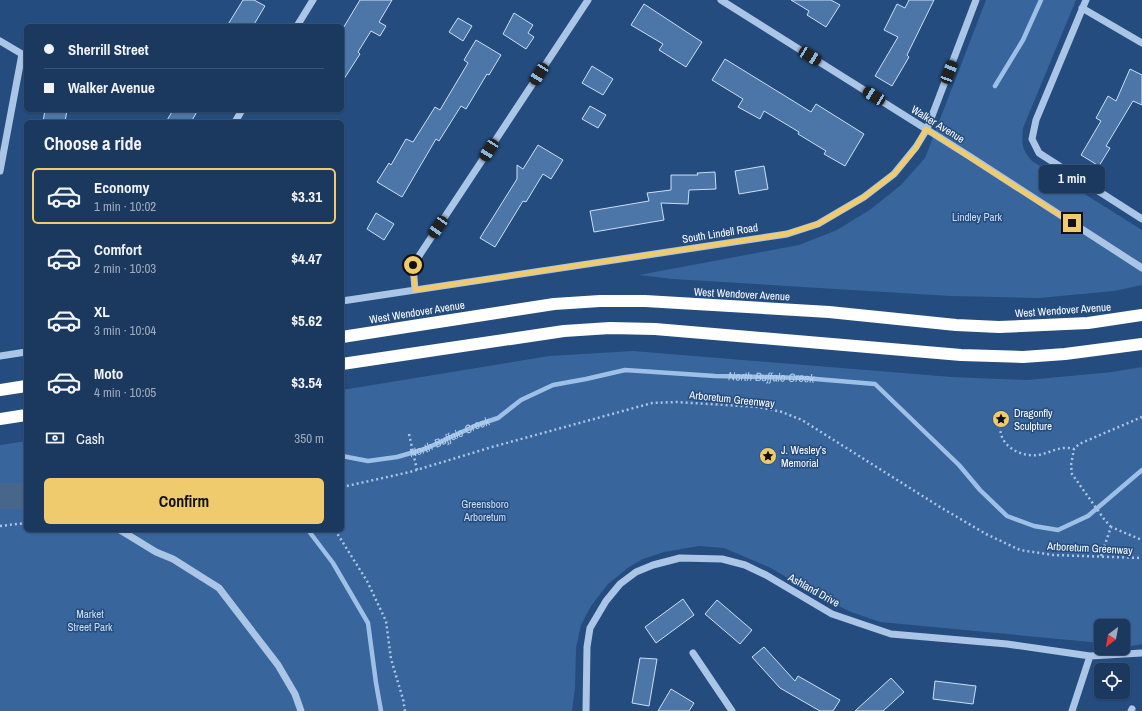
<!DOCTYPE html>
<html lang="en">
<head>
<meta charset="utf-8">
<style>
  body { margin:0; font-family:"Archivo Narrow",sans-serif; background:#284468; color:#f1f3f6; height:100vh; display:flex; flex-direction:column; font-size:15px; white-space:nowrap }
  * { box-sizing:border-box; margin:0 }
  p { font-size:13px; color:#a0acbd }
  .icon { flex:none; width:22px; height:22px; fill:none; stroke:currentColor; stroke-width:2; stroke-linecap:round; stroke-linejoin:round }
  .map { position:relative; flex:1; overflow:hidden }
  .details { position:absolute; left:24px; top:120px; width:320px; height:412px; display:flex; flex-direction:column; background:#1b395f; border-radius:6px; box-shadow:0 1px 3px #0004,0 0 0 1px #395374 }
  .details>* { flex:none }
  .top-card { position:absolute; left:24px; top:24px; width:320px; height:88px; border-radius:6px; box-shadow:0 1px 3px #0004,0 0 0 1px #395374; display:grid; align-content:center; height:88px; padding:0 20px; background:#1b395f }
  .needle { width:26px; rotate:211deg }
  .fabs { position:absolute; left:1094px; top:619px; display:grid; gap:8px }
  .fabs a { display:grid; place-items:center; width:36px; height:36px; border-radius:6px; background:#1b395f; box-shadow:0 1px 3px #0004,0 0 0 1px #395374; font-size:20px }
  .end { position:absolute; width:18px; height:18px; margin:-9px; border:5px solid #f0cb6e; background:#111; box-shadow:0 0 0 2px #111 }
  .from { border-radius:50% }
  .bubble { position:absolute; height:28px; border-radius:6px; background:#1b395f; box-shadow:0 1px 3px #0004,0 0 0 1px #395374; font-size:13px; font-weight:800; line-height:28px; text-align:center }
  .car { position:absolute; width:12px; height:24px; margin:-12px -6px; border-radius:5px; box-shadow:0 0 3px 1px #0007; background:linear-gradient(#222 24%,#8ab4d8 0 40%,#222 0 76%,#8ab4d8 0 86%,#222 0) }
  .top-card b { display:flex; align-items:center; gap:14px; height:38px; font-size:15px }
  .top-card b+b { border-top:1px solid #395374 }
  .top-card i { width:10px; height:10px; background:#f1f3f6 }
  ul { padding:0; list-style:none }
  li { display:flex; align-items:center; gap:12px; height:56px; margin:0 8px 6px; padding:0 12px; border:2px solid transparent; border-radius:6px }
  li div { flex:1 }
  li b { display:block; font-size:15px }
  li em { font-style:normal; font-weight:800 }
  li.on { border-color:#f0cb6e }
  li>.icon { width:36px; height:36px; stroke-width:1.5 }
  h2 { padding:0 20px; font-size:18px; line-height:48px }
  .pay { display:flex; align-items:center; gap:10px; height:44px; padding:0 20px; font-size:15px }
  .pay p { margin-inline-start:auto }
  .action { display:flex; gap:8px; margin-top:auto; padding:8px 20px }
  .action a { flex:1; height:46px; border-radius:6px; background:#f0cb6e; color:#111; font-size:16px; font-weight:800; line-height:46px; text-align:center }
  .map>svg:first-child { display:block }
  .green { fill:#38659c }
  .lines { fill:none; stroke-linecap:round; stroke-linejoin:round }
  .stream { stroke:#9ec0e7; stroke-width:4.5 }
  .river { stroke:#48658a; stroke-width:26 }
  .building { fill:#4c75a8; stroke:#cddff5 }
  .path { stroke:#aac5e6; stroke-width:2.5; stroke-dasharray:2 3; stroke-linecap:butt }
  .minor { stroke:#aac5e6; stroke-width:7 }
  .highway { stroke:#fff; stroke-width:12 }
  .route { stroke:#f0cb6e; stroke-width:5 }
  .labels { text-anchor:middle; stroke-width:3; stroke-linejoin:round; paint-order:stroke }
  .street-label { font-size:11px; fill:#fff; stroke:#244c7f }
  .park-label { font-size:11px; fill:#cddff5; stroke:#244c7f }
  .poi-label { font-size:11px; fill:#fff; stroke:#244c7f; text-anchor:start }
  .water-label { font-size:12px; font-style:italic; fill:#b5cfee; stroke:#244c7f }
</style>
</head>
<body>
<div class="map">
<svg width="1142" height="711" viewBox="0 0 1142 711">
  <rect width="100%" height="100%" fill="#244c7f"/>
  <path class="green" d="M986,0h90l-53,128c-1,15 -2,21 9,33l110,69v55l-28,6 -75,7 -88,-2 -278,-17 -34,-4 160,-30 38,-15 34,-21 30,-24 24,-27z
    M633,351l319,26 75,3 85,-8 30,-5v277l-10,2 -9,-1v-19h-22v17l-221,-21 -29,-10 -35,-17 -45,-27 -47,-20 -25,-2 -35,6 -21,7 -14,8 -21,17 -17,22 -10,19 -5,23 -1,40 -3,23h-572v-266l26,-4v89h316v-140l207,-34z"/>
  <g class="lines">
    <g class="stream">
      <path d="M995,86l28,-46 18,-40"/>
      <path id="s1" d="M342,456l26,5 29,-4 28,-8 52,-24 21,-7 23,-18 32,-15 33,-6 39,-9 90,6 89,2 71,6 84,81 21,25 27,26 27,10 24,4 30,-14 54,-46"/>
      <path d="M308,530l25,33 35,60 8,60 5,28"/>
    </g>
    <path class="river" d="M0,496h26"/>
  </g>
  <path class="building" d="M243,0h11l11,6 -12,20h-26z
    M360,0h32l-13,22 7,4 -6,10 -9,-5 -13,21 2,2 -18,28v-52z
    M791,0h40l9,5 -14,22 -19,-12 2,-4z
    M909,0h25l-27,55 2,2 -17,29 -17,-10 23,-39 -14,-7 13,-26 8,4z
    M644,4l58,38 -16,25 -27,-17 4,-6 -32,-19z
    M514,13l19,12 -5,8 6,4 -8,12 -23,-15z
    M458,18l14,8 -9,15 -14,-9z
    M476,40l25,15 -12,20 -2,-1 -21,35 -5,-3 -22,35 -3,-2 -34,58 -25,-15 12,-19 2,2 15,-26 7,3 22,-35 5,3 28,-47 -4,-3z
    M725,59l86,53 5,-8 48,30 -19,32 -21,-12 2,-3 -28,-17 1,-2 -35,-21 -4,8 -22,-12 5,-8 -31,-19z
    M592,66l21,13 -10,16 -21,-12z
    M1130,69l12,6v30l-9,-4 -27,45 4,2 -11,18 -18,-11 20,-34 -5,-3 12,-22 8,5z
    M590,106l16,9 -8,13 -16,-9z
    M45,110h22l-2,12h-22z
    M173,110h25l-7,12h-25z
    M538,145l25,15 -12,19 -8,-5 -17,28 -3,-1 -28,46 -15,-9 37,-59v-14l6,4z
    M764,166l4,23 -29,5 -4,-23z
    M715,172l1,17 -27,1 -1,14 -27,-1 3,17 -70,12 -4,-21 59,-10 -2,-8 24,-3v-15h27l-1,-2z
    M376,213l18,11 -10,16 -17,-11z
    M683,599l11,16 -38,28 -11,-16z
    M717,600l35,30 -12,14 -35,-30z
    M764,647l31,34 3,-5 42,24 -7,11h-13l-40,-23 -28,-31z
    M640,658l17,1 -8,47 -17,-3z
    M891,678l13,14 -21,19h-28z
    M935,681l41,5 -3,18 -40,-5z
    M671,689l23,14 -5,8h-31z"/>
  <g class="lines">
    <path class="path" d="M1000,421c0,4 0,9 1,13 4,15 22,23 37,21 13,-2 22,-10 36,-6
      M409,434l8,36
      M342,487l68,-15 82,-25 160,-44 24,-1 82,5 24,5 20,8 138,87 46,27 34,16 33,5 89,3
      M0,526l26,-3
      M1111,527l-7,-8 -32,-45 -1,-9 3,-16 5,-5 63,-27
      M335,530l32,51 19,40 5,38 12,40 2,12
      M1101,556l10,-29 31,13"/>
    <path class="minor" d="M721,0l248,156 173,112
      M1086,0l-50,120 -4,19 7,14 103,66
      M1082,8l60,35
      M297,26l16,-26
      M0,41l22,13 -22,117
      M235,122l7,-12
      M415,290l-2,-25 175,-265
      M342,301l445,-67 31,-10 46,-27 30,-23 22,-27 11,-18 49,-129
      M0,356l26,-4
      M120,530l36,22 17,7 46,29 59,77 17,29 6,17
      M693,653l39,58
      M586,711l1,-64 3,-19 16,-27 14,-17 16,-12 17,-7 27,-7 42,1 23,6 21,10 66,39 59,20 116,10 83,12 52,-3
      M1072,711l18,-55
      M1131,711l1,-2"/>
    <path class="highway" d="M342,337l212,-33 46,-3h45l184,11 127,13 43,2 89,-4 54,-8
      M342,364l222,-33 46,-3 45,1 306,26 62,2 42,-3 77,-10
      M0,390l26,-4
      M0,419l26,-4"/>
  </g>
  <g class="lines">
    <path class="route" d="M413,265l2,25 371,-56 32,-10 46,-27 30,-23 22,-26 10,-19 146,94"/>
  </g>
  <defs>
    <g id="sight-disc" transform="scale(0.9)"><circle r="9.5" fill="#f0cb6e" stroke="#244c7f"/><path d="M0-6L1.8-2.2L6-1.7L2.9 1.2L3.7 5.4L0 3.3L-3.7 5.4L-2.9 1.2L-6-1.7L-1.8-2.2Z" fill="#111"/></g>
  </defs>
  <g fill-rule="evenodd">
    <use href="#sight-disc" x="1001" y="419"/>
    <use href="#sight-disc" x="768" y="456"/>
  </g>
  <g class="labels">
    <g class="street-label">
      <text transform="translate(938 124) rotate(32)" y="4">Walker Avenue</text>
      <text transform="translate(720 233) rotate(-9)" y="4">South Lindell Road</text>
      <text transform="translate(742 294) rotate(3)" y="4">West Wendover Avenue</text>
      <text transform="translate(1063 310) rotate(-4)" y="4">West Wendover Avenue</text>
      <text transform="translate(417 312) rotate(-9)" y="4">West Wendover Avenue</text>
      <text transform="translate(732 399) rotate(6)" y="4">Arboretum Greenway</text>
      <text transform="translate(1090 548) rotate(3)" y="4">Arboretum Greenway</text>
      <text transform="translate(814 590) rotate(29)" y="4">Ashland Drive</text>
    </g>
    <g class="park-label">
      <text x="977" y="221">Lindley Park</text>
      <text x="485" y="508">Greensboro<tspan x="485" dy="13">Arboretum</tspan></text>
      <text x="90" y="618">Market<tspan x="90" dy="13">Street Park</tspan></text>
    </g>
    <g class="poi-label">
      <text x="1014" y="417">Dragonfly<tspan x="1014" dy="13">Sculpture</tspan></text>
      <text x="781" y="454">J. Wesley's<tspan x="781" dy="13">Memorial</tspan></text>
    </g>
    <g class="water-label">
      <text dy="4" stroke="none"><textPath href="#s1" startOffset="449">North Buffalo Creek</textPath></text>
      <text dy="4" stroke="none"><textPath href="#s1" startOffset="112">North Buffalo Creek</textPath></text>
    </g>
  </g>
</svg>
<div class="fabs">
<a><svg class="needle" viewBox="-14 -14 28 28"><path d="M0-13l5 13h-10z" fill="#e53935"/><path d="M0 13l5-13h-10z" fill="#a0acbd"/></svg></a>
<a><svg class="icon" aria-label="locate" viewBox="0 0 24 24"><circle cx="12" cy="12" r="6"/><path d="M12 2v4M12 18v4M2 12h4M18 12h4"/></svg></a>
</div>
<i class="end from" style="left:413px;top:265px"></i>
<i class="end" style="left:1072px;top:223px"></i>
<div class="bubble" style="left:1039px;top:165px;width:66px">1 min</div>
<i class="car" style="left:810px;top:56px;rotate:122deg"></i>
<i class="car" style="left:949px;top:72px;rotate:21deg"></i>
<i class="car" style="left:539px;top:74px;rotate:213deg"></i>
<i class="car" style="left:874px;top:96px;rotate:302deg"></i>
<i class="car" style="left:489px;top:150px;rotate:213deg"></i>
<i class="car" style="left:438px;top:227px;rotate:214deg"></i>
<div class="top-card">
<b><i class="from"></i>Sherrill Street</b>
<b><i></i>Walker Avenue</b>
</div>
<section class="details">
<h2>Choose a ride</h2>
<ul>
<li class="on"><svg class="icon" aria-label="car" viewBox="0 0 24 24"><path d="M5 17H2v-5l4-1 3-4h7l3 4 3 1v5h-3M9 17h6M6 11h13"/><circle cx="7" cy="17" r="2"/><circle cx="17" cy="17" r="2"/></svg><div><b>Economy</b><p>1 min · 10:02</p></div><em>$3.31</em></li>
<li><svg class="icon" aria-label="car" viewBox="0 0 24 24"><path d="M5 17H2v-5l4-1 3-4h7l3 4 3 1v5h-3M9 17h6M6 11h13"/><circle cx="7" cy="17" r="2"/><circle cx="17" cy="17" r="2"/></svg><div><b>Comfort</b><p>2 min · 10:03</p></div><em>$4.47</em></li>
<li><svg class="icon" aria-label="car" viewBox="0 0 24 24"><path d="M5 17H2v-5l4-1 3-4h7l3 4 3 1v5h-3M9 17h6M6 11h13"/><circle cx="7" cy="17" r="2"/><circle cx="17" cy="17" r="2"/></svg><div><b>XL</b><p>3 min · 10:04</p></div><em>$5.62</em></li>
<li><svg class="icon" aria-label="car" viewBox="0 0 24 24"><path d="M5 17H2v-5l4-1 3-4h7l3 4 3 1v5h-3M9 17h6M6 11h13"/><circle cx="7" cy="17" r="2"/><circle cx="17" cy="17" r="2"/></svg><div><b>Moto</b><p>4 min · 10:05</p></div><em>$3.54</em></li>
</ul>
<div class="pay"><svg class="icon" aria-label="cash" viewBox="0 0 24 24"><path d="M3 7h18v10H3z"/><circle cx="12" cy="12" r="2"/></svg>Cash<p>350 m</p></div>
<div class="action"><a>Confirm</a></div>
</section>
</div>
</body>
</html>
